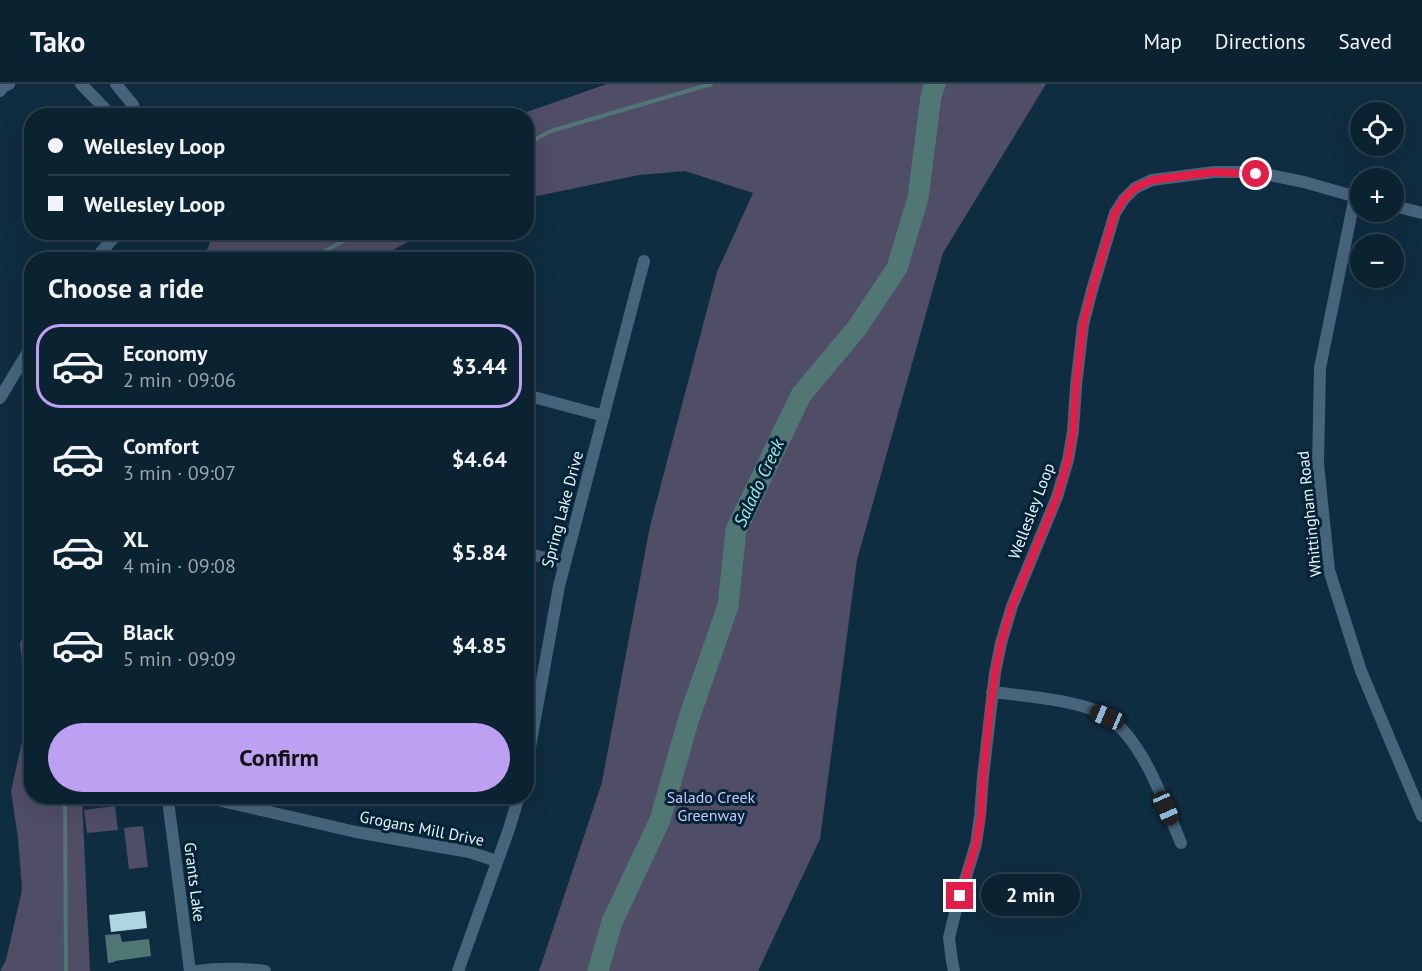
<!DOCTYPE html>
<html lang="en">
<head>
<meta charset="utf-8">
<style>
  body { margin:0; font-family:"PT Sans",sans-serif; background:#142a38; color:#f1f3f6; height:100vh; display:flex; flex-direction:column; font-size:22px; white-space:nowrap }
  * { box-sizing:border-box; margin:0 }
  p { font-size:20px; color:#9aa4ab }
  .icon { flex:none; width:33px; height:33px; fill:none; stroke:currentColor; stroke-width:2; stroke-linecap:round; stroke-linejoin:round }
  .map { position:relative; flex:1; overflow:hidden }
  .details { position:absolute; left:24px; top:168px; width:510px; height:552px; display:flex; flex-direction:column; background:#0b2230; border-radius:24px; box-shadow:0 6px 24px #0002,0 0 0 2px #2b3f4c }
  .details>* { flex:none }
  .hud { position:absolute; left:24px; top:24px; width:510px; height:132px; border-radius:24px; box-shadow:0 6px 24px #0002,0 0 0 2px #2b3f4c; display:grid; align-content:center; height:132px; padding:0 24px; background:#0b2230 }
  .tools { position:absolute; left:1350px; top:18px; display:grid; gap:12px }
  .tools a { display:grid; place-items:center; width:54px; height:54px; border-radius:50%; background:#0b2230; box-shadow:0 6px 24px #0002,0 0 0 2px #2b3f4c; font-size:30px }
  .end { position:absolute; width:27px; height:27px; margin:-14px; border:8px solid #e11d48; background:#fff; box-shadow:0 0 0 3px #fff }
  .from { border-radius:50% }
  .bubble { position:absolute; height:42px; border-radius:21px; background:#0b2230; box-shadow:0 6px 24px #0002,0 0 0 2px #2b3f4c; font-size:20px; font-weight:600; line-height:42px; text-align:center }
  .car { position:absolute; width:18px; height:36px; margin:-18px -9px; border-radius:8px; box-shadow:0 0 4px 2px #0007; background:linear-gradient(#222 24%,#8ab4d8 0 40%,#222 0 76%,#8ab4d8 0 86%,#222 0) }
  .hud b { display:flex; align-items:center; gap:21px; height:57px; font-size:22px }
  .hud b+b { border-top:2px solid #2b3f4c }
  .hud i { width:15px; height:15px; background:#f1f3f6 }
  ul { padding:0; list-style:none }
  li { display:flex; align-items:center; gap:18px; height:84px; margin:0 12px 9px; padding:0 12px; border:3px solid transparent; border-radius:24px }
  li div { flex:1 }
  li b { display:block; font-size:22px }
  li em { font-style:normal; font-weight:600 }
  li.on { border-color:#bca0f2 }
  li>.icon { width:54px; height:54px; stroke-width:1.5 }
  h2 { padding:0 24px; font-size:27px; line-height:72px }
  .action { display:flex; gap:12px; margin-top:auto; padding:12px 24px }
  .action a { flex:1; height:69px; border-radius:36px; background:#bca0f2; color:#111; font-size:24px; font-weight:600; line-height:69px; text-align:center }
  header { display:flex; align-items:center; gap:36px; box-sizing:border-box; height:84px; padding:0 30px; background:#0b2230; border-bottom:2px solid #2b3f4c }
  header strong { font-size:28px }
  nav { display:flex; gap:33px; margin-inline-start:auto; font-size:21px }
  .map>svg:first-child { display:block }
  .green { fill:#504d67 }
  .water { fill:#517774 }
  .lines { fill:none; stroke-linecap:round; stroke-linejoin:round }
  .stream { stroke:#517774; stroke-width:4 }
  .river { stroke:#517774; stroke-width:21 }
  .building { fill:#aed6e0 }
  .street { stroke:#46657b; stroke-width:12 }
  .route { stroke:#e11d48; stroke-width:8 }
  .labels { text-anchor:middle; stroke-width:6; stroke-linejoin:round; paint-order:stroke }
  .street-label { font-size:16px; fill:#ebf6fd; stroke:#042336 }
  .park-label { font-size:16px; fill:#ccc6fc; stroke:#042336 }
  .water-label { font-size:18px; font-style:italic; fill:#a0eae3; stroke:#042336 }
</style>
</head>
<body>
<header>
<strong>Tako</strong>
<nav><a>Map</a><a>Directions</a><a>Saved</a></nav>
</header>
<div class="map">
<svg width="1422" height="887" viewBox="0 0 1422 887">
  <rect width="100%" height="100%" fill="#0f2d40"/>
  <path class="green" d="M607,0h439l-103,169 -86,307 -37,279 -62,132h-219l63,-189 48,-256 67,-254 36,-79 -68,-22 -46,4 -112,23 -1,-82 -8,-1z
    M217,148h212v1l-16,6 -36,20h-173l8,-23z
    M31,525l1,187 50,1 8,174h-90l6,-11 16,-70 -4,-52 -7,-47 11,-49 4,-48 -6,-50z
    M115,722l3,24 -31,3 -3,-23z
    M143,742l5,41 -19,2 -5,-41z"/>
  <path class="water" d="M120,850l2,8 27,-3 2,17 -36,5 -1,1 -6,1 -3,-28z"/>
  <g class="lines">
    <path class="stream" d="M526,60l25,-13 160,-47
      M316,176l7,-8 38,-20
      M65,712l1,175"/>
    <path class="river" d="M598,887l14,-49 48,-102 29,-102 39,-112 8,-76 65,-135 56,-67 40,-60 21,-70 13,-102 4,-12"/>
  </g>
  <path class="building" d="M145,827l2,17 -36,4 -2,-17z"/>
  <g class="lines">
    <path class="street" d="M81,0l31,32
      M116,0l17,21 4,11
      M0,7l3,-4 6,-3
      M1355,112l-35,172 -2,96 11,106 32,101 61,145
      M1394,122l28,7
      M94,176l25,-28
      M526,311l78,21
      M0,314l32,-53
      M526,469l39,10
      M992,608c31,4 91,8 116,25 36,25 56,86 73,126
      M526,685l33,-183 85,-325
      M169,712v12l21,163
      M200,712l156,36 113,20 28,9
      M196,887c24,-3 45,-3 69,0
      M458,887l51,-142 10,-33
      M954,887l-2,-10 -3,-23 6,-25 21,-69 4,-28 3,-39 12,-104 6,-30 11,-37 45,-109 11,-37 5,-29 3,-45 7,-61 9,-35 23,-77 9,-14 11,-11 17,-8 62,-8h30l25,3 35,7 56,16"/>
  </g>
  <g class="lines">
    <path class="route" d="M960,812l16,-52 5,-28 2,-39 7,-67 5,-37 6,-30 11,-37 45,-109 11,-37 5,-29 3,-45 7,-61 9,-35 23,-77 9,-14 11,-11 17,-8 62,-8 42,2"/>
  </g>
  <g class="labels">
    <g class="street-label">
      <text transform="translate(562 425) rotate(-75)" y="6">Spring Lake Drive</text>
      <text transform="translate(1031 427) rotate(-69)" y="6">Wellesley Loop</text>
      <text transform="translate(1309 430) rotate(-96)" y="6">Whittingham Road</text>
      <text transform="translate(422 744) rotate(11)" y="6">Grogans Mill Drive</text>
      <text transform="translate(195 798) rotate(83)" y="6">Grants Lake</text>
    </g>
    <g class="park-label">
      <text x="711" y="719">Salado Creek<tspan x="711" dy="18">Greenway</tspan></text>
    </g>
    <g class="water-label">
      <text transform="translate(759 399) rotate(-65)" y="6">Salado Creek</text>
    </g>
  </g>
</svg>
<div class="tools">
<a><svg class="icon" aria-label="locate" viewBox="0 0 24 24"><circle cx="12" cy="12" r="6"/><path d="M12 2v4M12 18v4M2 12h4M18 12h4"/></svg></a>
<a>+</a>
<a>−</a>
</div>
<i class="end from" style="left:1256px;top:90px"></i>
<i class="end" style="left:960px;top:812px"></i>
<div class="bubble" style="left:981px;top:790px;width:99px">2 min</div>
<i class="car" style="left:1107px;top:633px;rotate:293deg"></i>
<i class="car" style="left:1166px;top:724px;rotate:156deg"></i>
<div class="hud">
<b><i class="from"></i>Wellesley Loop</b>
<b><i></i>Wellesley Loop</b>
</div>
<section class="details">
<h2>Choose a ride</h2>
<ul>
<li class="on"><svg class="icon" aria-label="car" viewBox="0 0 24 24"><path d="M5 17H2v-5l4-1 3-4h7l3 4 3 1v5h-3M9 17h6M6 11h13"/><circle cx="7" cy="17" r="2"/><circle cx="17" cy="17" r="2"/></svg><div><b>Economy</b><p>2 min · 09:06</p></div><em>$3.44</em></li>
<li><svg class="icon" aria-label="car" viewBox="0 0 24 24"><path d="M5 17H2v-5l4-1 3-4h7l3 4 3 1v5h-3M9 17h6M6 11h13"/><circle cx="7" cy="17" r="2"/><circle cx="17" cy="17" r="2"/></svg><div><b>Comfort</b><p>3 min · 09:07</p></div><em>$4.64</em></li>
<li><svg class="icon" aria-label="car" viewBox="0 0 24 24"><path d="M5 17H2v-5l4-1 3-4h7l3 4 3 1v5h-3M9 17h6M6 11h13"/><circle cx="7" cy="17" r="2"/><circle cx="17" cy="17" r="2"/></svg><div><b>XL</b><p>4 min · 09:08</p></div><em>$5.84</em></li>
<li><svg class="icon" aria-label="car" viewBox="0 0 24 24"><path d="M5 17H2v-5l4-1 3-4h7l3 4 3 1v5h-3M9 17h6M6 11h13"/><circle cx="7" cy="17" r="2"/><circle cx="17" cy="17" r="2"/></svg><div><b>Black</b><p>5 min · 09:09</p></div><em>$4.85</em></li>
</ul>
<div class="action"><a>Confirm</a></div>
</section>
</div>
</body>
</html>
